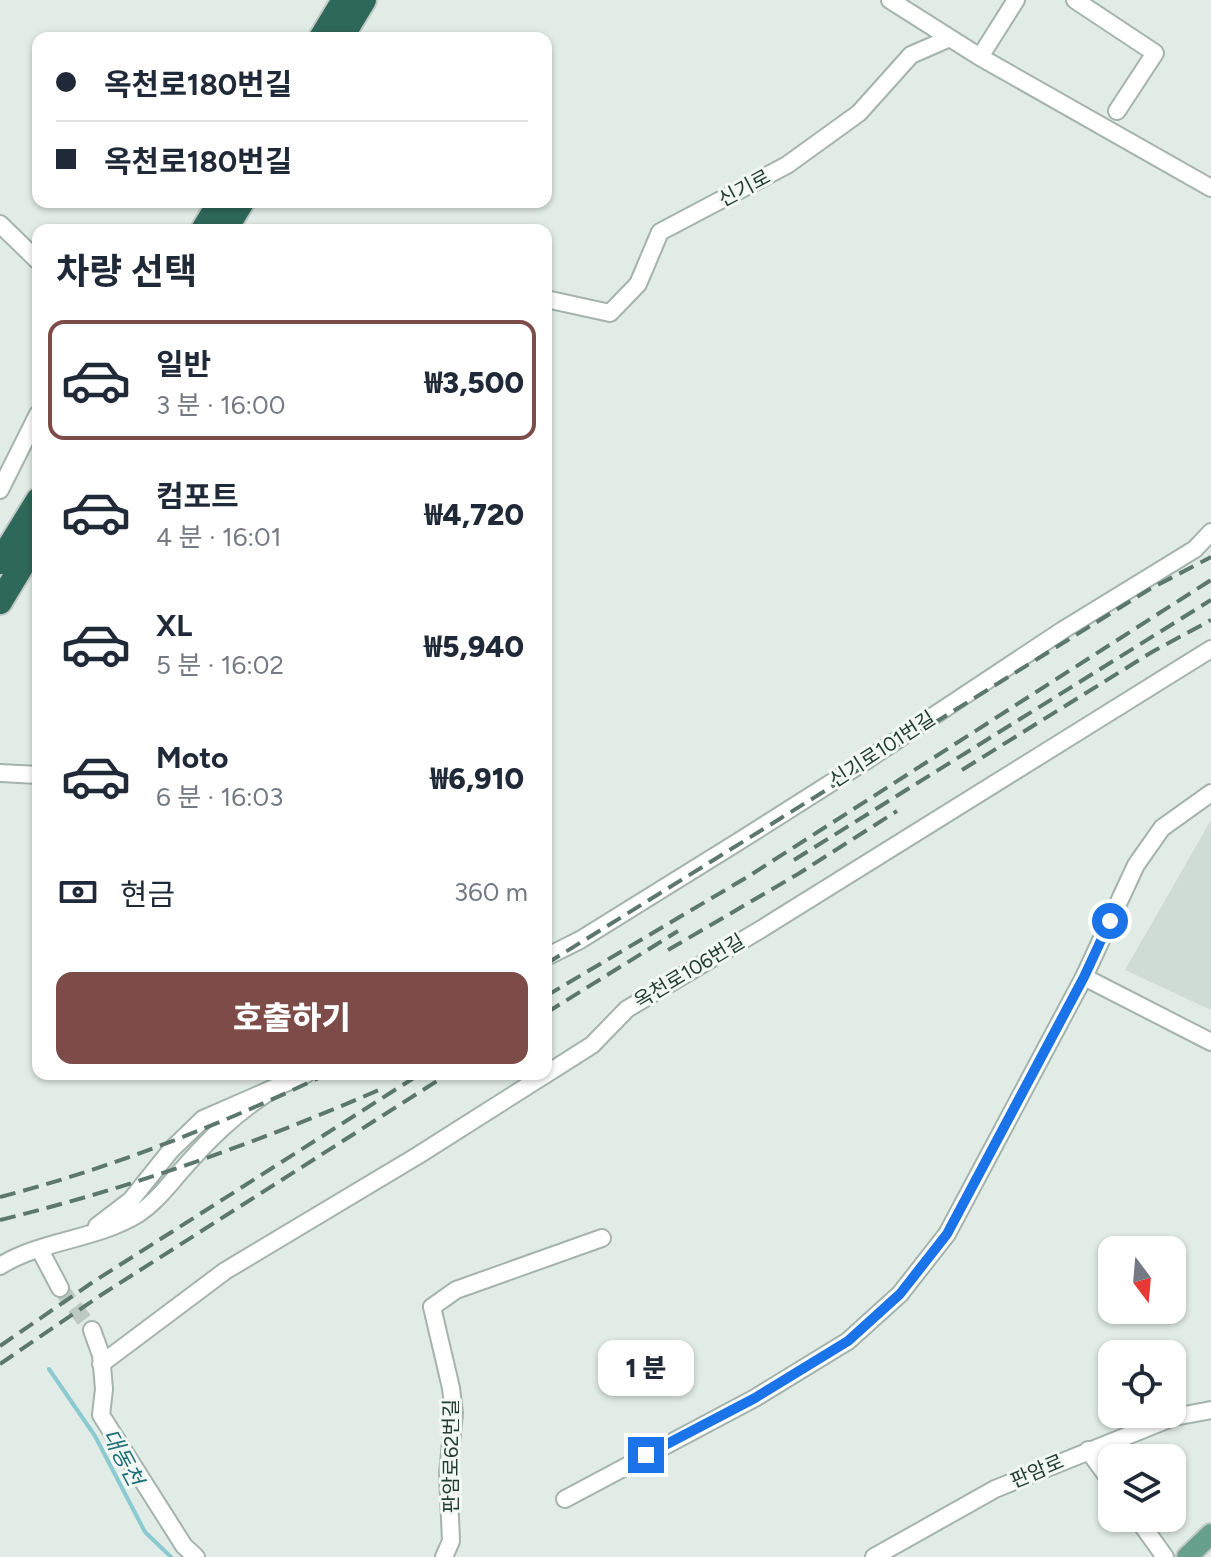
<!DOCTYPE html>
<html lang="ko">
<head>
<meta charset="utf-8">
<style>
  body { margin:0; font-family:Figtree,"Noto Sans KR",sans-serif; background:#f2f2f3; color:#1f2937; height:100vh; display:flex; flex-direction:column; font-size:30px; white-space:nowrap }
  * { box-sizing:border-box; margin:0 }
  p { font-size:26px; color:#747a83 }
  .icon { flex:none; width:44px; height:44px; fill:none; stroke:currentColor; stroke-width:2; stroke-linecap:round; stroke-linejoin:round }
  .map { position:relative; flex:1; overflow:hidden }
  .details { position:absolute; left:32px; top:224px; width:520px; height:856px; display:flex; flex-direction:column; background:#fff; border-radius:16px; box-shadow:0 2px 6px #0004 }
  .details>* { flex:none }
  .hud { position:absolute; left:32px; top:32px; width:520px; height:176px; border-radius:16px; box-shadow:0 2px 6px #0004; display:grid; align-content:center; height:176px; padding:0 24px; background:#fff }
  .needle { width:52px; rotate:164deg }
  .tools { position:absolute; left:1098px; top:1236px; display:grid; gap:16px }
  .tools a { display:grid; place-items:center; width:88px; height:88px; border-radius:16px; background:#fff; box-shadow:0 2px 6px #0004; font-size:40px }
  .end { position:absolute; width:36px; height:36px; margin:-18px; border:10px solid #1a73e8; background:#fff; box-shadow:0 0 0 4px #fff }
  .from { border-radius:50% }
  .bubble { position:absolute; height:56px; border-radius:16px; background:#fff; box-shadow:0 2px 6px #0004; font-size:26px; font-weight:800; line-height:56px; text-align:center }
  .hud b { display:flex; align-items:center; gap:28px; height:76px; font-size:30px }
  .hud b+b { border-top:2px solid #e0e1e3 }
  .hud i { width:20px; height:20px; background:#1f2937 }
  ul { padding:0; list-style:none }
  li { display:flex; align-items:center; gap:24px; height:120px; margin:0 16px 12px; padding:0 8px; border:4px solid transparent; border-radius:16px }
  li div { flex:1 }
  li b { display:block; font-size:30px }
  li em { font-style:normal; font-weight:800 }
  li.active { border-color:#7d4c48 }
  li>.icon { width:72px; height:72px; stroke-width:1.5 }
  h2 { padding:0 24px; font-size:36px; line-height:96px }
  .pay { display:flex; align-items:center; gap:20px; height:88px; padding:0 24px; font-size:30px }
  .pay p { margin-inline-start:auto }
  .button { display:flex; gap:16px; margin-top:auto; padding:16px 24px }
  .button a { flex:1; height:92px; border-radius:16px; background:#7d4c48; color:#fff; font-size:32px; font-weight:800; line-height:92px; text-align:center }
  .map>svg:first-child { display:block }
  .built { fill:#cfdbd5 }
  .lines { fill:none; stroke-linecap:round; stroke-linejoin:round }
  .stream { stroke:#8acad0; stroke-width:4 }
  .minor-tunnel { stroke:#bbc9c2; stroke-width:16; stroke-dasharray:16 8; stroke-linecap:butt }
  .minor-casing { stroke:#a4b4ad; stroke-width:20 }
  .major-casing { stroke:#c1c8c6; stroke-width:24 }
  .highway-casing { stroke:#c1c8c6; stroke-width:28 }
  .minor { stroke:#fff; stroke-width:16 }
  .major { stroke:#67a08d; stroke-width:20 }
  .highway { stroke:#2e6858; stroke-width:24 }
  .rail { stroke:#5c786e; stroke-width:4; stroke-dasharray:16 8; stroke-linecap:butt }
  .route { stroke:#1a73e8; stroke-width:10 }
  .labels { text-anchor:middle; stroke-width:6; stroke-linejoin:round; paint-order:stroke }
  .street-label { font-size:20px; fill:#223c33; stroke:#f2f8f4 }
  .water-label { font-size:22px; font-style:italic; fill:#1d6e77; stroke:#f2f8f4 }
</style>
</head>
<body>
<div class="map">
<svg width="1211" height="1557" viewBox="0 0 1211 1557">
  <rect width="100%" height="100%" fill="#e1ece6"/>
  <path class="built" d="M1211,820v190l-86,-40z"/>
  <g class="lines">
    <path class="stream" d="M49,1369l46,67 50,96 26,25"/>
    <path class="minor-tunnel" d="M60,1288l32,42"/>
    <g class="minor-casing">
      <path id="minor" d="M890,0l90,57 231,131
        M1075,0l80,53 -38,58
        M980,57l36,-57
        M0,224l38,37
        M546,299l64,14 28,-29 22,-52 127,-67 72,-52 52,-58 39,-17
        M0,490l38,-76
        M0,773l38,2
        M546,957l34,-17 161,-100 123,-78 199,-132 132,-81 16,-17
        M1084,977l127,65
        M97,1226l34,-26 40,-50 32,-31 103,-45
        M40,1250l20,38
        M0,1266c41,-26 96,-26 138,-52 17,-11 29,-27 43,-43 27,-31 55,-59 91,-81
        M92,1330l9,25 3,34 -3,26 83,131 12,11
        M101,1364l124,-93 192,-115 175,-111 35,-36 136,-81 448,-279
        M1088,1450l24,33
        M565,1499l190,-101 93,-57 52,-47 47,-60 137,-257 52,-112 26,-37 49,-35
        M1137,1518l28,39
        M444,1557l7,-16 -3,-68 6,-60 -3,-25 -19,-81 24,-17 146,-52
        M874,1557l121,-68 179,-72 37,-7"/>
    </g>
    <g class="major-casing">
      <path id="major" d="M1187,1557l24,-23"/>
    </g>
    <g class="highway-casing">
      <path id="highway" d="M321,38l23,-38
        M341,38l23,-38
        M203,230l17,-28
        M225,230l17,-28
        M0,562l38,-62
        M0,602l38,-63"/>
    </g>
    <use href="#minor" class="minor"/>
    <use href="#major" class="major"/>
    <use href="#highway" class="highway"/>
    <path class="rail" d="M962,770l190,-118 59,-32
      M794,860l417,-260
      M668,950l130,-76 99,-63
      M546,964l604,-375 61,-32
      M546,996l203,-120 462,-296
      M546,1013l132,-82
      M0,1197c112,-29 222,-73 327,-123
      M0,1220c131,-32 256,-77 379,-130
      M0,1346l93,-64 327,-208
      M0,1364l101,-69 347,-221"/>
  </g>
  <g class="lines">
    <path class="route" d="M646,1455l109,-57 93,-57 52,-47 47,-60 137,-257 26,-56"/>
  </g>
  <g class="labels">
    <g class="street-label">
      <text transform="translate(744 188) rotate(-28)" y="7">신기로</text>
      <text transform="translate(882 749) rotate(-33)" y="7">신기로101번길</text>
      <text transform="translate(689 971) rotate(-31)" y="7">옥천로106번길</text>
      <text transform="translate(451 1456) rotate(-90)" y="7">판암로62번길</text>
      <text transform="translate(1037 1471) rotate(-23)" y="7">판암로</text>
    </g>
    <g class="water-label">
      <text transform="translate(123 1457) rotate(62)" y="8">대동천</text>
    </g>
  </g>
</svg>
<div class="tools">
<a><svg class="needle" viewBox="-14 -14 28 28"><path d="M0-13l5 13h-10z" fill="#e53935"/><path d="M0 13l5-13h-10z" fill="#747a83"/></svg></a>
<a><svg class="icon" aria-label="locate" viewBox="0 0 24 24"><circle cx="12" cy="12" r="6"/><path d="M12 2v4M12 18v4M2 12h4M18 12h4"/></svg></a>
<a><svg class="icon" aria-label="layers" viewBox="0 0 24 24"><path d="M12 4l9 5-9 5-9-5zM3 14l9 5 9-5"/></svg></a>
</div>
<i class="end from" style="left:1110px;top:921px"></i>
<i class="end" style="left:646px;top:1455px"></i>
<div class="bubble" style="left:598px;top:1340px;width:96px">1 분</div>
<div class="hud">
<b><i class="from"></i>옥천로180번길</b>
<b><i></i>옥천로180번길</b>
</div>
<section class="details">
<h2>차량 선택</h2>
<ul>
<li class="active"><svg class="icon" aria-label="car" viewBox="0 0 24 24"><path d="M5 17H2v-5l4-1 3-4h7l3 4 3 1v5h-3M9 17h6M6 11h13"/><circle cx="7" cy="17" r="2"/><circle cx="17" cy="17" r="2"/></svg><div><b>일반</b><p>3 분 · 16:00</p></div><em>₩3,500</em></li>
<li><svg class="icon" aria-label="car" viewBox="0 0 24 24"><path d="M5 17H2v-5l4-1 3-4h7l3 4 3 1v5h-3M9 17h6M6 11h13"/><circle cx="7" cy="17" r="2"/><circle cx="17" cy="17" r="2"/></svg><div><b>컴포트</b><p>4 분 · 16:01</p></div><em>₩4,720</em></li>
<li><svg class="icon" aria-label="car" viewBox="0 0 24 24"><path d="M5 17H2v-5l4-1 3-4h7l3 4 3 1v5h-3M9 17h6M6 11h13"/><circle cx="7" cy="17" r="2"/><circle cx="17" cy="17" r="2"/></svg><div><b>XL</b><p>5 분 · 16:02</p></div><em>₩5,940</em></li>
<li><svg class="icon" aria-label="car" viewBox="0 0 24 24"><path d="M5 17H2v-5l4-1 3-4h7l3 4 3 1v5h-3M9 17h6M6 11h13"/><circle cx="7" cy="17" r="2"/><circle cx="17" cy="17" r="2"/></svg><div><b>Moto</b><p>6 분 · 16:03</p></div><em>₩6,910</em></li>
</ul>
<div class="pay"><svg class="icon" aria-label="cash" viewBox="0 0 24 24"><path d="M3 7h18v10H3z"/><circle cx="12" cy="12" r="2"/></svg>현금<p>360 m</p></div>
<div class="button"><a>호출하기</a></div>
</section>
</div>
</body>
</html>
